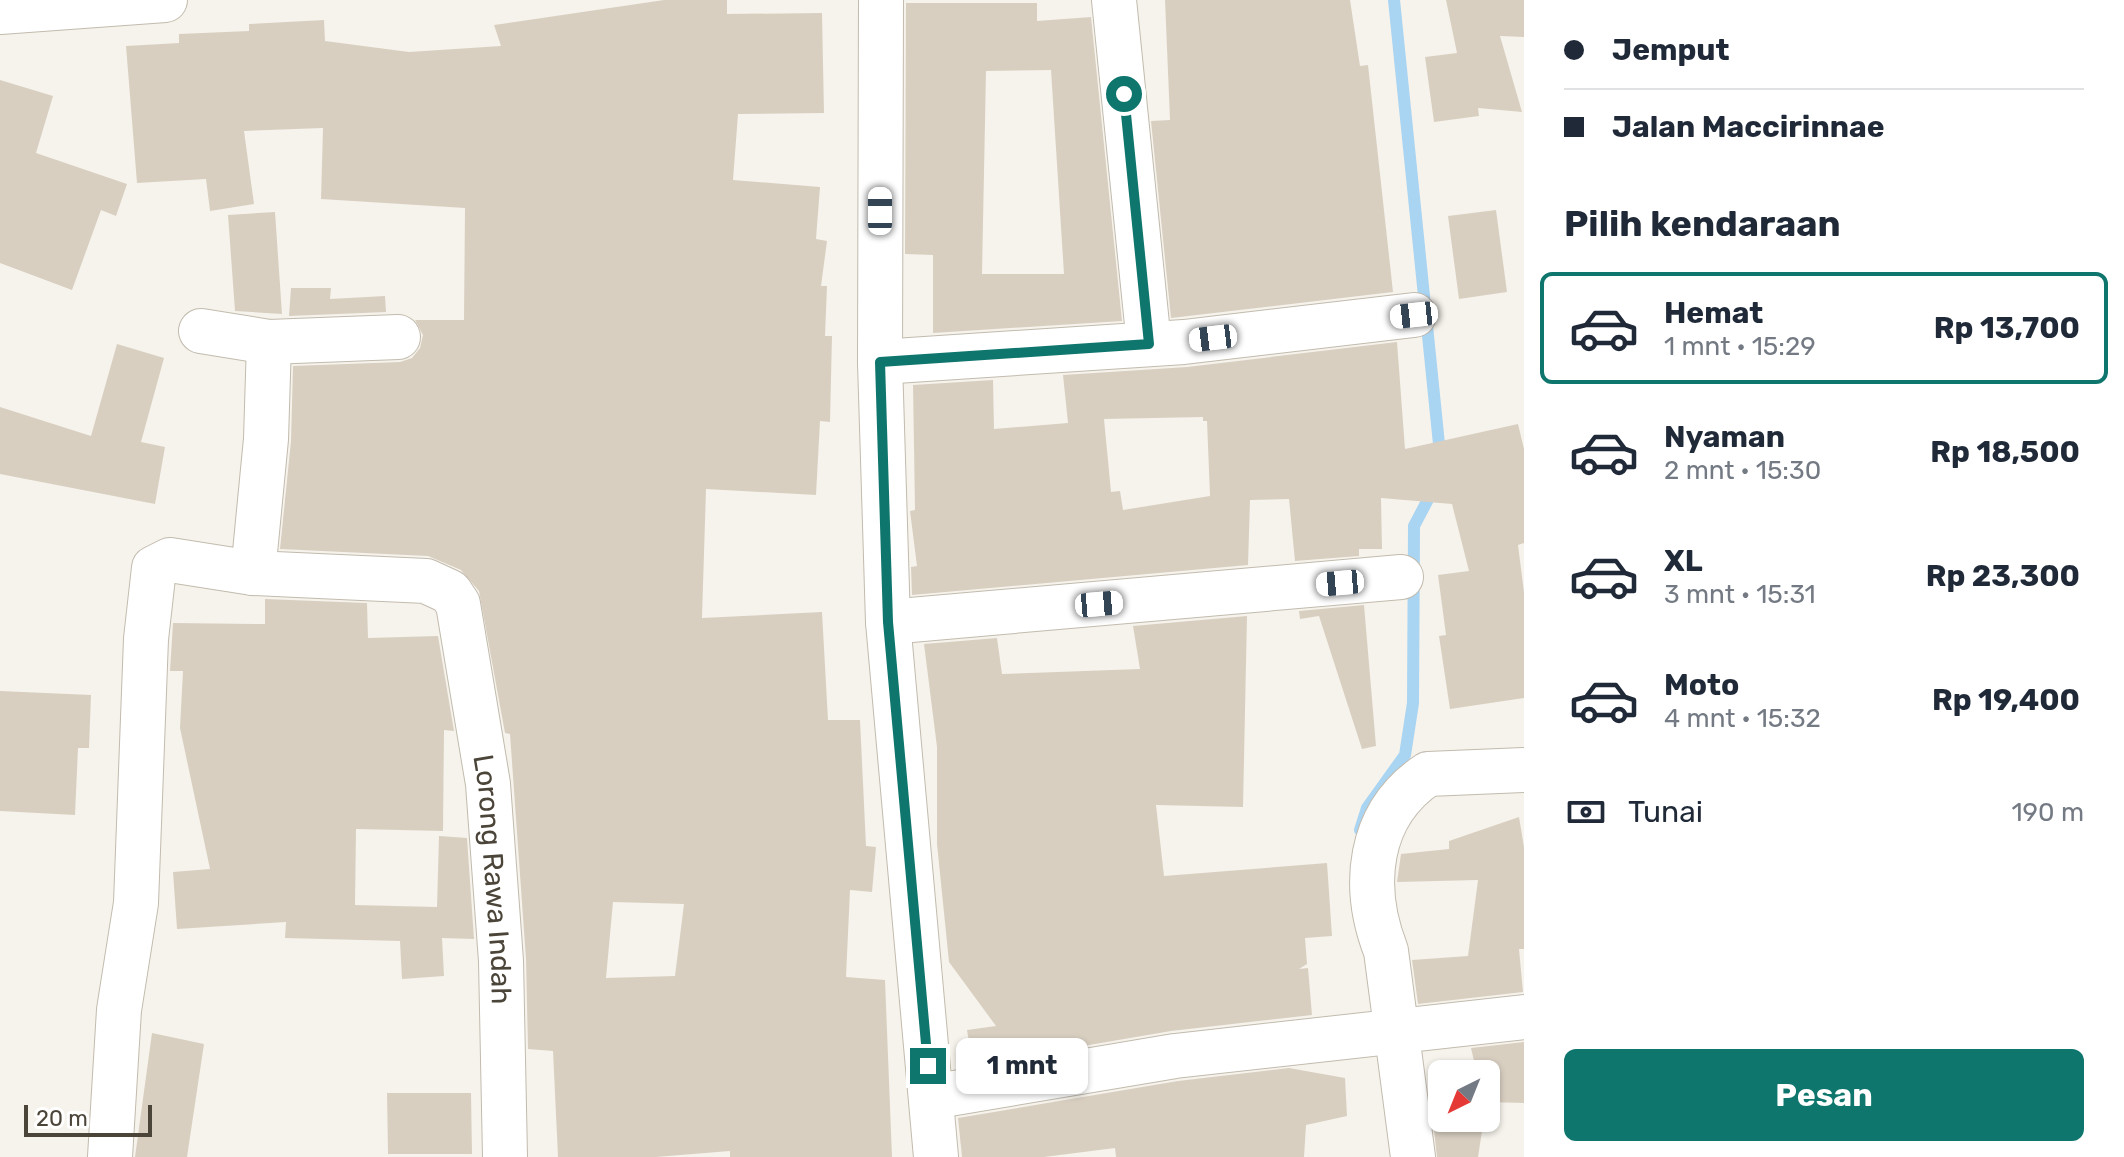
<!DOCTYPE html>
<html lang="id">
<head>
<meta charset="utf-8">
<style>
  body { margin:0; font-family:Rubik,sans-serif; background:#f2f2f3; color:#1f2937; height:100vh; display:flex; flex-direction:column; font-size:30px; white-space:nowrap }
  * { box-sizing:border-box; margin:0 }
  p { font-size:26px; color:#747a83 }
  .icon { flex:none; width:44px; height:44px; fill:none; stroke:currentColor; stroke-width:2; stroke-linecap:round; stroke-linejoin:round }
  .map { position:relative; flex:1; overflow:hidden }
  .drawer { display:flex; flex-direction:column; background:#fff; width:600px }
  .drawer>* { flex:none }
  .top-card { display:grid; align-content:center; height:176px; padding:0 40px; background:#fff }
  .needle { width:52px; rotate:223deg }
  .buttons { position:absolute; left:1428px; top:1060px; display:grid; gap:16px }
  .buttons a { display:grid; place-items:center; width:72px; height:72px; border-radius:12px; background:#fff; box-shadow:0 2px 6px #0004; font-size:40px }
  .scale { position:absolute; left:24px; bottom:20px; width:128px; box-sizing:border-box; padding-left:8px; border:4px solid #4b4439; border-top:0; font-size:22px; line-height:28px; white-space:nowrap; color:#4b4439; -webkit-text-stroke:6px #fff; paint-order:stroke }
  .end { position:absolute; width:36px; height:36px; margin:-18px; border:10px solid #0f766e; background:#fff; box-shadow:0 0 0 4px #fff }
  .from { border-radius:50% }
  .bubble { position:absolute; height:56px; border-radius:12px; background:#fff; box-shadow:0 2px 6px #0004; font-size:26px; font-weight:700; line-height:56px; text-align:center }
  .car { position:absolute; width:24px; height:48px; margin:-24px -12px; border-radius:10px; box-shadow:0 0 6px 2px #0007; background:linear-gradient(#fff 24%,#345 0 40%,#fff 0 76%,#345 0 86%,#fff 0) }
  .top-card b { display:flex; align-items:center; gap:28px; height:76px; font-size:30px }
  .top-card b+b { border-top:2px solid #e0e1e3 }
  .top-card i { width:20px; height:20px; background:#1f2937 }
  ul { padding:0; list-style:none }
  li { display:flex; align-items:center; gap:24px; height:112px; margin:0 16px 12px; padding:0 24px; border:4px solid transparent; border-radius:12px }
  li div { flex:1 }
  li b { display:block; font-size:30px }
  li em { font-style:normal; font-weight:700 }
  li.selected { border-color:#0f766e }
  li>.icon { width:72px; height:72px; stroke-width:1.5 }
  h2 { padding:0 40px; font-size:36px; line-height:96px }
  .pay { display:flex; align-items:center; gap:20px; height:88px; padding:0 40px; font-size:30px }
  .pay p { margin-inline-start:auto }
  .cta { display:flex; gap:16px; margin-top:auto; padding:16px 40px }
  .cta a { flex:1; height:92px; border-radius:12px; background:#0f766e; color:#fff; font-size:32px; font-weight:700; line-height:92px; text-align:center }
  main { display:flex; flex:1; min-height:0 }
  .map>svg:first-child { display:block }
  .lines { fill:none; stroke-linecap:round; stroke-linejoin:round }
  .stream { stroke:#a9d4f2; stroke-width:12 }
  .building { fill:#d8cfc1; fill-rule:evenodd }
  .minor-casing { stroke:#c2bbae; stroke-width:46 }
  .minor { stroke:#fff; stroke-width:44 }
  .route { stroke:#0f766e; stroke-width:10 }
  .labels { text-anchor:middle; stroke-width:7; stroke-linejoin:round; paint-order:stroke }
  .street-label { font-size:28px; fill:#4b4439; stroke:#fff }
</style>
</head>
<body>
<main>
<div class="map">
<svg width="1524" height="1157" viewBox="0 0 1524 1157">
  <rect width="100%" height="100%" fill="#f6f3ec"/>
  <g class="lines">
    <path class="stream" d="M1394,0l46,454
      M1360,830l7,-22 38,-53 8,-52 1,-177 20,-38"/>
  </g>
  <path class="building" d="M664,0h63v14l95,-1 2,100 -86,1 -5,66 87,7 -4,52 11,2 -6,45h6l-2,50h7l-2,86 -10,-1 -4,74 -110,-6 -4,129 120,-6 6,108h32l6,126 10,1 -4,45 -22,-2 -4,87 39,3 7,177h-162v-6l-74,6h-98l-5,-106 -25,-2 -2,-90 -16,-225 -5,-1 -26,-142 -18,-21 -33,-14 -148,-7 11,-108 2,-75 107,-4 12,-4 8,-10 3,-13 -8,-15h49l1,-112 -144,-9 2,-71 -79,3 10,73 -44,7 -4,-32 -69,4 -11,-137 53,-3v-9l70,-3v-7l75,-4 1,21 84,11 92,-6 -7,-21zM613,902l71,2 -9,72 -69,2z
    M1165,0h185l10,66 8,-1 25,227 -222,26 -20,-197 19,-1z
    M1446,0h78v37l-24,-1 22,76 -44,-4 1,8 -45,6 -9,-65 32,-4z
    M906,3h131v18l54,-4 31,304 -189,12v-78l-28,-1zM1051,70l13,204h-82l4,-203z
    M0,80l53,16 -17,57 91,31 -11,32 -15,-6 -29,80 -72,-27z
    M1496,210l11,82 -48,7 -11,-83z
    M275,212l7,102 -47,-3 -7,-96z
    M291,288h40l-1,11 55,-3 1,16 -97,4z
    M1397,342l8,107 113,-25 6,25v94l-6,2 6,47v106l-74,11 -11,-73 7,-1 -8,-60 31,-4 -17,-67 -71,-6 1,51h-23v7l-64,5 -6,-62 -39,1 -2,65 -336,30 -1,-28 6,-1 -7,-55 5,-1 -2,-125 80,-5 1,49 74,-6 -5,-48 124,-8zM1203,417v4h4l3,75 -87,14 -3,-19 -9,1 -7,-73z
    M117,344l47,14 -23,84 24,5 -10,57 -155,-30v-67l91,29z
    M265,599l102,4 1,35 70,-2 16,95 -10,-1 -1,101 -87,-2 -1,76 82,2 2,-71 28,2 7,101 -32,-1 2,38 -42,3 -2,-38 -115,-3 1,-16 -109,7 -4,-57 37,-3 -30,-141 3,-57h-13l3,-48 92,1z
    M1364,605l12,141 -14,3 -43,-133 -19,3 -1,-8z
    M1247,616l-4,191 -87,-2 8,71 163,-13 5,73 -27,2 2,26 -8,5 9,-1 4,47 -141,16 -198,34 -6,-35 29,-4 -47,-64 -12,-118v-97l-13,-103 73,-6 5,36 138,-5 -7,-43z
    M0,691l91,4 -2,53h-11l-3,67 -75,-4z
    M1519,817l5,30v102h-5l4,43 -105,12 -6,-44 56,-4 10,-76 -81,2 4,-28 48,-5v-8z
    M152,1033l52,11 -17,113h-52z
    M1524,1042v61l-38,-1v-28h-9l-6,-26z
    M1289,1068l56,10 2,38 -41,9 -2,32h-188l-1,-9 -71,9h-82l-4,-39 220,-37z
    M387,1093h84l1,61h-84z
    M1430,1094l12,2v22h42l-6,39h-41z"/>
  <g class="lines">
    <g class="minor-casing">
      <g id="minor">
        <path d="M881,0l-1,362 8,260 48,535"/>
        <path d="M1114,0l35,344"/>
        <path d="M0,12l165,-12"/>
        <path d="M201,331l68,11"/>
        <path d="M880,362l304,-20 230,-27"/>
        <path id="s1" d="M253,573l173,8 24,11 8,12 30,180 13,177 4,196"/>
        <path d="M888,622l513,-45"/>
        <path d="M931,1097l244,-41 349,-39"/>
        <path d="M110,1157l9,-147 17,-107 10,-264 8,-71 16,-8 83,13 13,-134 3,-97 129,-5"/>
        <path d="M1413,1157l-27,-206c-25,-64 -19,-136 42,-177l96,-4"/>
      </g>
    </g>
    <use href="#minor" class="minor"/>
  </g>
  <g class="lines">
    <path class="route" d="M928,1066l-40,-444 -8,-260 269,-18 -25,-250"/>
  </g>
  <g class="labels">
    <g class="street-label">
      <text dy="10" stroke="none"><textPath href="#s1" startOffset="492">Lorong Rawa Indah</textPath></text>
    </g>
  </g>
</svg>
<div class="buttons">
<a><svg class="needle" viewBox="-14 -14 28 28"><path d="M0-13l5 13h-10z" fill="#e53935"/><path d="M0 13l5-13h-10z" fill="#747a83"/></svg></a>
</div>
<div class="scale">20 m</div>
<i class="end from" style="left:1124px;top:94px"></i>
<i class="end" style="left:928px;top:1066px"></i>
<div class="bubble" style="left:956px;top:1038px;width:132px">1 mnt</div>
<i class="car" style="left:880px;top:211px;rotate:0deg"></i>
<i class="car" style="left:1414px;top:315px;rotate:264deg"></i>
<i class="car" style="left:1213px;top:338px;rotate:263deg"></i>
<i class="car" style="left:1340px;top:583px;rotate:265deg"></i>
<i class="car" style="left:1099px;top:604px;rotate:85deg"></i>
</div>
<section class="drawer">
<div class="top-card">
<b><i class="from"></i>Jemput</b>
<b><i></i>Jalan Maccirinnae</b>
</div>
<h2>Pilih kendaraan</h2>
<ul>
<li class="selected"><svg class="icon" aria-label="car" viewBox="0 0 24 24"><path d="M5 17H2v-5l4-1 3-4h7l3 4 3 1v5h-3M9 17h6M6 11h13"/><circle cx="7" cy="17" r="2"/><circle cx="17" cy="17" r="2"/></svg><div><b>Hemat</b><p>1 mnt · 15:29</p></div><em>Rp 13,700</em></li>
<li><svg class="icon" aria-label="car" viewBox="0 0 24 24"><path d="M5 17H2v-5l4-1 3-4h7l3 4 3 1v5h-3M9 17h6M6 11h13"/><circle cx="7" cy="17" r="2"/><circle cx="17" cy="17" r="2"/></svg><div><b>Nyaman</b><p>2 mnt · 15:30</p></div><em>Rp 18,500</em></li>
<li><svg class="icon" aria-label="car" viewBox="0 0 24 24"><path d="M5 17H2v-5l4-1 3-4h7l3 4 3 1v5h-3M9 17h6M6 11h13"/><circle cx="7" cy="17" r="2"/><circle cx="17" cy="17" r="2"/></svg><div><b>XL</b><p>3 mnt · 15:31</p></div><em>Rp 23,300</em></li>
<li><svg class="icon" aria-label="car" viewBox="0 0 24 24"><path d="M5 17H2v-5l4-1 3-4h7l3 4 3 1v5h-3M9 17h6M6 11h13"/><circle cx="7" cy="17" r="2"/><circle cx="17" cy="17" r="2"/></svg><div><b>Moto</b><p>4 mnt · 15:32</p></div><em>Rp 19,400</em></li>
</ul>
<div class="pay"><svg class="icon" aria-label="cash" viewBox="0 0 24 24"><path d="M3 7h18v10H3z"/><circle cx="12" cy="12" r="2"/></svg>Tunai<p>190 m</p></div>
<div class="cta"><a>Pesan</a></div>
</section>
</main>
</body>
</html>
